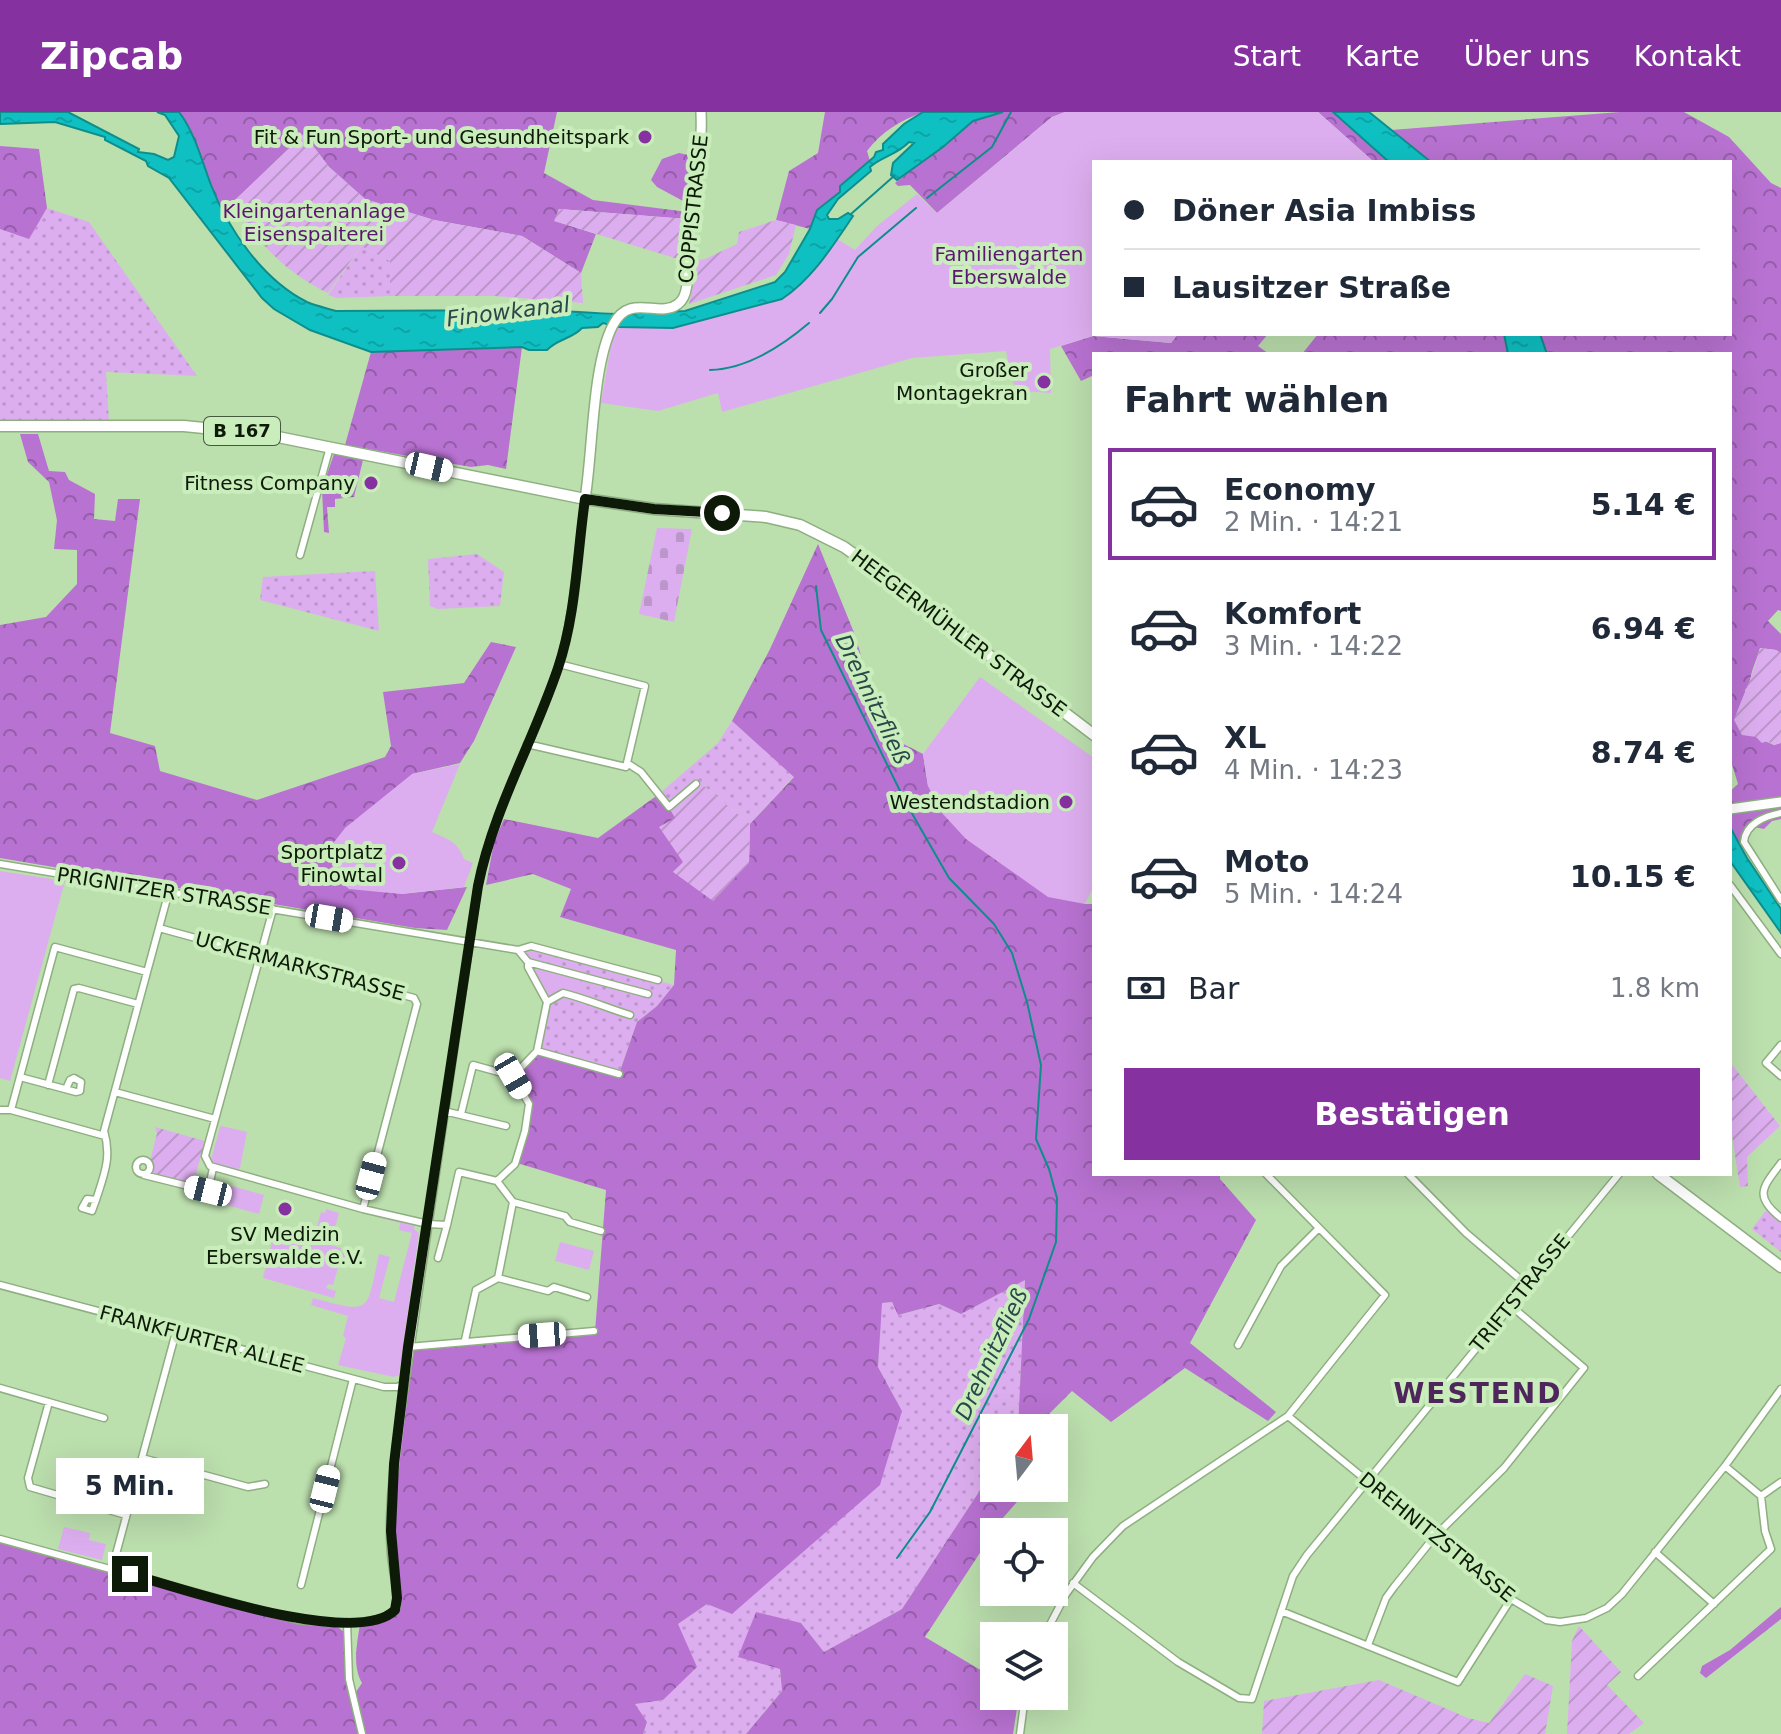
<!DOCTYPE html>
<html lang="de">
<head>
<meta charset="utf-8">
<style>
  body { margin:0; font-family:"DejaVu Sans",sans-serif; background:#f6f6f7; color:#1f2937; height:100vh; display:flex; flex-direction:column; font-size:30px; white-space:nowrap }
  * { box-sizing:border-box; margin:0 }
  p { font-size:26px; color:#747a83 }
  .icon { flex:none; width:44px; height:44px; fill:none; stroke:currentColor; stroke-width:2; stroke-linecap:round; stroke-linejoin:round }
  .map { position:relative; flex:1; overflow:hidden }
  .drawer { position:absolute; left:1092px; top:240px; width:640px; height:824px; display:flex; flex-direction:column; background:#fff; border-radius:0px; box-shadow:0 8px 32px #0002 }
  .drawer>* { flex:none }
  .banner { position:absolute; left:1092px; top:48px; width:640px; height:176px; border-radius:0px; box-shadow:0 8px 32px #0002; display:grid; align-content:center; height:176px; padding:0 32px; background:#fff }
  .needle { width:52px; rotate:16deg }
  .buttons { position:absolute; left:980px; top:1302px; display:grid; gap:16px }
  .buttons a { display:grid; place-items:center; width:88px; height:88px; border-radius:0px; background:#fff; box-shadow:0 8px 32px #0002; font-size:40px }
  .end { position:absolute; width:36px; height:36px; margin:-18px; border:10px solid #0d1a08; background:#fff; box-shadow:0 0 0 4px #fff }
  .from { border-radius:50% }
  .bubble { position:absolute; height:56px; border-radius:0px; background:#fff; box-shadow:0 8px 32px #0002; font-size:26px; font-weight:700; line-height:56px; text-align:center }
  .car { position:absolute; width:24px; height:48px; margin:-24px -12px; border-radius:10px; box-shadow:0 0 6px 2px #0007; background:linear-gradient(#fff 24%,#345 0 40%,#fff 0 76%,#345 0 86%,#fff 0) }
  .banner b { display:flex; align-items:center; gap:28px; height:76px; font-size:30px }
  .banner b+b { border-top:2px solid #e0e1e3 }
  .banner i { width:20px; height:20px; background:#1f2937 }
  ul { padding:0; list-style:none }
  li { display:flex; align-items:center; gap:24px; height:112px; margin:0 16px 12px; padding:0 16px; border:4px solid transparent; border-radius:0px }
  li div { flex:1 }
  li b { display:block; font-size:30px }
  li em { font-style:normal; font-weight:700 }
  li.active { border-color:#8531a0 }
  li>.icon { width:72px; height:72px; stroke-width:1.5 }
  h2 { padding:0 32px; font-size:36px; line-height:96px }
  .pay { display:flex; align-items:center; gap:20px; height:88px; padding:0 32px; font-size:30px }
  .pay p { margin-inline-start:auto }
  .button { display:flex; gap:16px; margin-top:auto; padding:16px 32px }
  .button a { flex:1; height:92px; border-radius:0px; background:#8531a0; color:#fff; font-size:32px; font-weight:700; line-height:92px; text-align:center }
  header { display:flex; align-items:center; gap:48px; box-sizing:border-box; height:112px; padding:0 40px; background:#8531a0; color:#fff }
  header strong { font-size:38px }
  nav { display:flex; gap:44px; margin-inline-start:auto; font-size:28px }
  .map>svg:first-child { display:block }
  .grass { fill:url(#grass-dots) }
  .forest { fill:url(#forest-crowns) }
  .cemetery { fill:url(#cemetery-stones) }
  .park { fill:#ddaeef }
  .garden { fill:url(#garden-furrows) }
  .water { fill:url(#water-ripples); stroke:#0e8e8b; stroke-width:2 }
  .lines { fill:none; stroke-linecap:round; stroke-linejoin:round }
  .stream { stroke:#0e8e8b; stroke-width:2 }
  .street-casing { stroke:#8eaf80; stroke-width:9 }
  .secondary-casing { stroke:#8eaf80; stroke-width:12 }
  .primary-casing { stroke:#8eaf80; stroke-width:13 }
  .street { stroke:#fff; stroke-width:6 }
  .secondary { stroke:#fff; stroke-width:9 }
  .primary { stroke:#fff; stroke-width:10 }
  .route { stroke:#0d1a08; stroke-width:10 }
  .poi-dot { fill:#8531a0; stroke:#c9edbb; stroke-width:3 }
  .labels { text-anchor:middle; stroke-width:8; stroke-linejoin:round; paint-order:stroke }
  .shield { fill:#c9edbb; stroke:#45593e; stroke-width:2 }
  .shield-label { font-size:18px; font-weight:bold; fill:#0d1a08 }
  .poi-label { font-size:20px; fill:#0d1a08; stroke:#c9edbb; text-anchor:end }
  .street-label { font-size:20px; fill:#0d1a08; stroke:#c9edbb }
  .park-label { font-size:20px; fill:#5a176e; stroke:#c9edbb }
  .water-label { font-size:22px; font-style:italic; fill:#294849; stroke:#c9edbb }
  .district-label { font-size:28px; font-weight:bold; letter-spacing:2px; fill:#4e265c; stroke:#c9edbb }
</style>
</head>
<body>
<header>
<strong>Zipcab</strong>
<nav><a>Start</a><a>Karte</a><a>Über uns</a><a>Kontakt</a></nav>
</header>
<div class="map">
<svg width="1781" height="1622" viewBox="0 0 1781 1622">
  <defs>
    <pattern id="grass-dots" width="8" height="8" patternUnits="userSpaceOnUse" patternTransform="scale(2)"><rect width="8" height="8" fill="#ddaeef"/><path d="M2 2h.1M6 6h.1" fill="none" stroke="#bc95cb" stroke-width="1.8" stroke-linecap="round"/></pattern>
    <pattern id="forest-crowns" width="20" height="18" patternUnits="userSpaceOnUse" patternTransform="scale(2)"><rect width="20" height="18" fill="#b872d1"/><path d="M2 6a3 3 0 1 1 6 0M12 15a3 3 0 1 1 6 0" fill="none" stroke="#945da8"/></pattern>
    <pattern id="cemetery-stones" width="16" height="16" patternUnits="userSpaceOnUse" patternTransform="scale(2)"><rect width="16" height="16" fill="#ddaeef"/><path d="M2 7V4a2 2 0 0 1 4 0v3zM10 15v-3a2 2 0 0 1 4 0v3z" fill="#bc95cb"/></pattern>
    <pattern id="garden-furrows" width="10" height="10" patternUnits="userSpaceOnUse" patternTransform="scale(2)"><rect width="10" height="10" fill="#ddaeef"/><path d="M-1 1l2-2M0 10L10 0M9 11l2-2" fill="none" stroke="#bc95cb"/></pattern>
    <pattern id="water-ripples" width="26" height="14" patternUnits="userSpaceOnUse" patternTransform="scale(2)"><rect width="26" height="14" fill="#0fc0c3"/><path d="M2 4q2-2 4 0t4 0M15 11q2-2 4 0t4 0" fill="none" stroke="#0da4a6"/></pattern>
  </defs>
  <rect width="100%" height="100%" fill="#bcdfae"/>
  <path class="grass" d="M47,96l42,14 108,154 -91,-4 3,50 -109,-1v-192l29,9z
    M361,134l29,15v35l-52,2 -10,-3z
    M477,442l27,18 -4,34 -62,3 -8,-3 -2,-47z
    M375,459l4,60 -119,-31 3,-23z
    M732,609l62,55 -44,48 -46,-38 -35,21 -10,-13 59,-51z
    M531,834l143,39 -17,21 -20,16 -18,52 -82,-23 10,-49 -19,-40 -10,-12z
    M1767,1097l14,10v33l-29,-23z
    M1025,1167l-7,149h-24v41l-92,140 -78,43 -23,-29 -21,46 2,22 -36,43h-103l4,-12 -13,-18 29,-4 15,-76 29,-20 195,-193 -24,-44 3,-64 11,-1 7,13 40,-11 22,10z"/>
  <path class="forest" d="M179,0h378l-13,61 49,27 95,12 -1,7 -128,-10 -4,12 41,13 -15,39 -59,-37 -88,-16 -69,-21 -36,-32 -25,-33 -71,68 -14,4 -29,-77z
    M825,0h98c-23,9 -41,19 -56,39l3,10 -30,24v7l-23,18 -7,19 -34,-9 13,-49 29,-18z
    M1003,0h62l-13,5 -115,96 -27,-28 -12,1 -3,-3 78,-62z
    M1318,0h15l56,50h-15z
    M1620,0h64l45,25 42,46 10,5v423l-3,-1 -10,11 13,13v19l-5,-3 -16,-2c-3,12 -10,24 -10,36l-5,6 11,47 18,8 7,-2v54l-51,7v-13l8,-7 -8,-26v-404h-183l-7,-20h190v-172h-299l-40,-32z
    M0,34l39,3 8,59 -18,31 -29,-10z
    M679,41l9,2c4,14 4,35 -3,47l-28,-15 -6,-7 11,-21z
    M1178,222h90l-10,12 11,8h-175v21l-13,6 -20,-35 32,-10 78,7z
    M1318,222h186l4,20h-206z
    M522,235l-16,122 -18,-4 -17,2 -126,-22 26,-93z
    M20,322h18l11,37 16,1 4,8 26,14 -1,25 21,2 3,-22h22l-30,234 45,13 5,25 97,29 128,-43 6,-11 -8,-54 81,-9 27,-41 25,5 -42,94 -14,22 -48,11 -11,120 66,-7 -20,43 -32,-2 -415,-70v-233l46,-8 31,-33v-34l-23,-1 3,-29 -8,-38 -21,-20z
    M334,342l29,6 -9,37 -19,2v8h-8l2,26 -5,-1 -2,-43z
    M818,432l37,91 29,99 39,20 5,32 157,118h9v270h126v5l36,41 -66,123 86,69 -8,9 -83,-53 -74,54 -39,-31 -37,37h-17l7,-148 -64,34 -22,-10 -41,11 -6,-13 -10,1 -4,64 24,44 -22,74 -148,129 -25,-10 -29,20 19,43 -34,33 -28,4 12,18 -4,12h-279l-10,-39 8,-12c-10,-18 -5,-39 -2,-59 15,-1 34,-3 41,-16l-7,-99 19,-160 182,-17 11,-142 -89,-27 15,-59 -15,-28 20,-25 82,23 18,-52 20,-16 17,-21 2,-35 -116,-33 11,-28 -38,-15 -47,11 8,-43 10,-23 94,19 61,-44 17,24 7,45 -10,9 76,-9 1,-39 44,-47 -62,-56 38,-72z
    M1781,693v14l-9,2 -8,8 -10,-2 -13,21 -11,-21v-13z
    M994,1357v19h35l-27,31 -77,118 69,41v18h25l-6,38h-267l36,-43 -2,-22 -42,-12 18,-45 45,11 23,29 78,-43z
    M0,1427l297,81 42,8 5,4 5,59 9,43h-358z
    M1781,1495v12l-75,59 -6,-5 2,-7 28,-16z"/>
  <path class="cemetery" d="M657,416l35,1 -18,93 -35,-8z"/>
  <path class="park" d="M1065,0h253l56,50h-280v172h84l-7,9 -78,-7 -43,13 1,44 -30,-2 -9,-10 -6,-30 -94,7 -190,54 -4,-19 -60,18 -57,-8 11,-64 6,-12 55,1 109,-29 41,-39 14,-21 18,11 21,-23 41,-33 20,19 115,-96z
    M980,565l114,81v128l-9,18 -37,-7 -82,-58 -24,-26 -14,-27 -5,-32z
    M460,652l-28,68c16,7 26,10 32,27l9,4 -9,24 -63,7 -52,-5 -16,-14 -2,-29 14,-18 67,-54z
    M0,759l65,10 -55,200 -10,-3z
    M528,850l54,13 -6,21 -13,-3 -16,9z
    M222,1014l25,6 -7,36c-9,4 -23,-1 -29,-8l9,-33z
    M228,1073l36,10 -5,19 -36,-10z
    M326,1097l13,4 -9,32 11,3 -1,4 7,2 -2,7 -11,-3 -2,8 6,2 -5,17 -5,-1 -2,4 10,3 -2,7 -71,-20 11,-45 31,8 8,-12 4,-2 4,-15 4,1z
    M377,1102l38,8 -1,7 5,4 -20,142 -5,2 -56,-12 8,-27 -3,-2 5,-20 -37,-11 2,-7c60,16 53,15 66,-44l11,3 -11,41 15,4 18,-69 -13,-3 1,-7 -23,-6z
    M560,1130l34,9 -5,19 -34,-9z
    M64,1415l26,6 -1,7 17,4 -4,16 -44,-11z"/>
  <path class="garden" d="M304,22l25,33 36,32 69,21 88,16 59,37 2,30 -89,-7h-104v-35l-29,-15 -33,47c-41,-19 -73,-52 -95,-91z
    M559,97l128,10 -6,41 -127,-39z
    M776,108l20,5 -7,29 -13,21 -87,29 4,-18v-25l12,-2 32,-15 2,-12z
    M1760,536l16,2 5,3v90l-7,2 -7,-4 -5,2 -6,-6 -14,-2 -8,-15c9,-25 20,-46 26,-72z
    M696,672l8,2 46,38 -1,39 -36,38 -40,-29 10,-10 -24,-35 16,-9 -6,-11z
    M1730,950l50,64 -33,31 1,29 -8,1 -10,-64z
    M155,1015l50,14 -12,44 -39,-10 -4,-14 7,-28z
    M1579,1514l42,46 -14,13 37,38 -15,11h-62l5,-93z
    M1525,1562l28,12 -8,48h-283l2,-33 115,-21 89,38 21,5z"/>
  <path class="water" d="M0,0h68l71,37 -1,3 16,2 14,6 6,-3 5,-21 -14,-21 -8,-3h22c16,21 23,49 32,73 17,44 52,95 96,117 9,4 19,6 29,9 68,0 136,-1 204,-1 16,0 89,7 98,3l47,-2 90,-29 10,-10 25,-43 7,-19 23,-18v-6l34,-29 2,-5 7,-2v-6l21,-20 19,-12h80l-30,9 -30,26 -46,33 -6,-5 2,-12 21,-20 -5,-1c-12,13 -27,14 -39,25l1,4 -33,28 -11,16 2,4h9l10,-6 5,3c-21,31 -40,62 -71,83l-109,29 -55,-1 -15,-4 -5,4 -16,1c-10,11 -25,11 -35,22h-18l-7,-3 -151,5 -61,-22 -36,-21 -12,-11 -93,-120 -21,-12 -2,-5 -41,-21v-3l-50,-15 -55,2z
    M1333,0h36l62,50h-42z
    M1504,222h36l7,20h-39z
    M1730,715l17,31 34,51v24l-51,-72z"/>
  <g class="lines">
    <path class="stream" d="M927,86l65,-51 19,-35
      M851,102l43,-38
      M820,201l12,-14 26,-42 58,-49
      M710,258c37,-1 72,-24 99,-47
      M816,474l5,44 85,173 43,75 45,46 18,29 15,49 14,63 -5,74 13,30 8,29 -1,44 -27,77 -99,193 -33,46"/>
    <g class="street-casing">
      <path id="street" d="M300,443l30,-108
        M527,632l99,23 19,-81 -86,-22
        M627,651l14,9 28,35 27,-23
        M1781,701c-16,3 -36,11 -37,29l37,58
        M0,752l518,86 13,-4 127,34
        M1730,773l51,69
        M273,797l-68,247 5,10 153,43 65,15 19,1 12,-53 38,9 16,21 52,14 5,6 31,9
        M159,816l255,70 3,6 -54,205
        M518,838l10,12 120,32
        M528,850v5l19,35 -10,49
        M547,890l16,-9c24,6 44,15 67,22
        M1781,933l-15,18 15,13
        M20,965l56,15 4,-1 1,-9 -7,-4 -4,2 -4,9
        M48,973l26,-96 5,-1 59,16
        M115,980l100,27
        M0,998h11l94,26
        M11,998l44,-163 92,25
        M444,999l62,15
        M461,1002l12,-49 40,11 24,-25 82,23
        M136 1055a7 7 0 1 1 14 0a7 7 0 1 1-14 0Z
        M1781,1051c-18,24 -28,33 0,55
        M1408,1062l58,59 61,52
        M144,1063l64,16 5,-23
        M497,1069l18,-17 10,-33 4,-27 -16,-28
        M96,1088l-4,11 -10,-3 5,-9 9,1c8,-25 16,-43 8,-69l65,-240
        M438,1146l9,-33
        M498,1166l15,-76
        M0,1173l384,102h13l8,-3
        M465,1228l11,-50 22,-12 50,13 6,-4 33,10
        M1238,1233l43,-79 38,-38
        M408,1235l186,-16
        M0,1276l104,30
        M49,1290l-21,76 2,9 96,28
        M1288,1304l223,183 35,21 14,2 26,-4 21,-10 15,-14 103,-128 56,-77
        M142,1346l106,29 17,-3
        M1725,1354l36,30
        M0,1427l297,81c25,2 79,8 98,-10 5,-17 -3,-38 -4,-56 -3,-36 1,-72 5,-107l82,-561c15,-76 56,-144 80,-218 17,-54 19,-113 27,-169
        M1655,1440l59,52
        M112,1457l64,-237
        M1073,1471l105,79 61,36 13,1 41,-123 14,-21 312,-381
        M301,1473l52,-206
        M1281,1499l177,71 53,-83
        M347,1510l2,57 13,55
        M1044,1524l22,-42 27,-37 30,-31 165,-110 97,-121 -119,-121
        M1368,1533l18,-47 8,-11 41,-51 69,-68 80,-100 -74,-63
        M1638,1564l133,-127 -6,-18 -4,-35 20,-14
        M1020,1622l5,-38"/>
    </g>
    <g class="secondary-casing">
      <path id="secondary" d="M585,387c8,-48 7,-134 28,-174 17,-33 46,-6 65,-21 15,-11 7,-43 9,-59 7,-46 16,-86 14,-133
        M1730,697l51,-7"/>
    </g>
    <g class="primary-casing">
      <path id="primary" d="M0,314h184l79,8 322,65 69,10 112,8 34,8 44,22 42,30 208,158
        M1658,1062l123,93"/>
    </g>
    <use href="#street" class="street"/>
    <use href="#secondary" class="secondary"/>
    <use href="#primary" class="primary"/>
  </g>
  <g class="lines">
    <path class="route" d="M130,1462c50,14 226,75 265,36l2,-12 -6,-67 3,-67 14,-117 70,-461c15,-76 55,-144 80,-218 18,-53 19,-113 27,-169l69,10 68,4"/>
  </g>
  <g class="poi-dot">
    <circle cx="645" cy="25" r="8"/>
    <circle cx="1044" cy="270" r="8"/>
    <circle cx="371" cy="371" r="8"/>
    <circle cx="1066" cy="690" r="8"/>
    <circle cx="399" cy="751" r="8"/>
    <circle cx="285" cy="1097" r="8"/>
  </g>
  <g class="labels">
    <rect class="shield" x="204" y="305" width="76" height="28" rx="6"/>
    <g class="shield-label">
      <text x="242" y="325">B 167</text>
    </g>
    <g class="poi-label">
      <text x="629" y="32">Fit &amp; Fun Sport- und Gesundheitspark</text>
      <text x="1028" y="265">Großer<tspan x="1028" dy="23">Montagekran</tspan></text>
      <text x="355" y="378">Fitness Company</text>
      <text x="1050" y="697">Westendstadion</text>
      <text x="383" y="747">Sportplatz<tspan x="383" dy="23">Finowtal</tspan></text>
      <text x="285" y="1129" text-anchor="middle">SV Medizin<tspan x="285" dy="23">Eberswalde e.V.</tspan></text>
    </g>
    <g class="street-label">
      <text transform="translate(693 97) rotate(-84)" y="7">COPPISTRASSE</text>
      <text transform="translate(959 521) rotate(37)" y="7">HEEGERMÜHLER STRASSE</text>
      <text transform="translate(164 779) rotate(9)" y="7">PRIGNITZER STRASSE</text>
      <text transform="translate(300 854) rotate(15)" y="7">UCKERMARKSTRASSE</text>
      <text transform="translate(1520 1181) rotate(-51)" y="7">TRIFTSTRASSE</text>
      <text transform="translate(202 1227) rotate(15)" y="7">FRANKFURTER ALLEE</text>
      <text transform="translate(1437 1425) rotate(39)" y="7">DREHNITZSTRASSE</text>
    </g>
    <g class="park-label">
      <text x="314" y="106">Kleingartenanlage<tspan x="314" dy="23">Eisenspalterei</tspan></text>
      <text x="1009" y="149">Familiengarten<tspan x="1009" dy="23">Eberswalde</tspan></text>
    </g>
    <g class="water-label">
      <text transform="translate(508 199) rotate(-7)" y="8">Finowkanal</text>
      <text transform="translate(873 587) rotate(64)" y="8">Drehnitzfließ</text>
      <text transform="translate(991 1242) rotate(-65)" y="8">Drehnitzfließ</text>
    </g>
    <g class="district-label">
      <text x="1478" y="1291">WESTEND</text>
    </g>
  </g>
</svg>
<div class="buttons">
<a><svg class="needle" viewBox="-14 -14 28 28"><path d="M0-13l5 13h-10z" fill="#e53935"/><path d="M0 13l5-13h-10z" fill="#747a83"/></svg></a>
<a><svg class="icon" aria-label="locate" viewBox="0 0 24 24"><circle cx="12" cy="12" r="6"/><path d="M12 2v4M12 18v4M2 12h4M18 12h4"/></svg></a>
<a><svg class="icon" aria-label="layers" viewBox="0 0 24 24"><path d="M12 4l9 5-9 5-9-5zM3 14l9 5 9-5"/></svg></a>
</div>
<i class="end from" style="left:722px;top:401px"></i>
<i class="end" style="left:130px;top:1462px"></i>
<div class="bubble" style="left:56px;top:1346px;width:148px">5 Min.</div>
<i class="car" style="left:429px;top:355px;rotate:103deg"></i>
<i class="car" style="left:329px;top:806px;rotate:100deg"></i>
<i class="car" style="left:513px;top:964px;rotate:150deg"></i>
<i class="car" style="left:371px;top:1064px;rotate:15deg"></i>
<i class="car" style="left:208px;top:1079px;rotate:284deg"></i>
<i class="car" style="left:542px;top:1223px;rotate:266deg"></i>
<i class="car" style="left:325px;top:1377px;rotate:14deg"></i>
<div class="banner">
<b><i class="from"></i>Döner Asia Imbiss</b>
<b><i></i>Lausitzer Straße</b>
</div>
<section class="drawer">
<h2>Fahrt wählen</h2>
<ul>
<li class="active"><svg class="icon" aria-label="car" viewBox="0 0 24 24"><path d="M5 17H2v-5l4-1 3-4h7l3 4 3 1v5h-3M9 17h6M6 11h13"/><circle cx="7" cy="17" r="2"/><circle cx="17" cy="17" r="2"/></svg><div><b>Economy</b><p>2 Min. · 14:21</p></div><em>5.14 €</em></li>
<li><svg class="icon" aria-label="car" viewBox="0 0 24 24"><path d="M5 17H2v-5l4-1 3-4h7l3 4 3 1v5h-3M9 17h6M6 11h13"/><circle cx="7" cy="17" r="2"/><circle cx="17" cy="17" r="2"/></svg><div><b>Komfort</b><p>3 Min. · 14:22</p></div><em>6.94 €</em></li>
<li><svg class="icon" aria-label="car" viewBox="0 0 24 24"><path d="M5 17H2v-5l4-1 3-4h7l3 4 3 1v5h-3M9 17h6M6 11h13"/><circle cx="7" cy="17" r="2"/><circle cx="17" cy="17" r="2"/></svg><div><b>XL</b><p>4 Min. · 14:23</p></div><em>8.74 €</em></li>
<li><svg class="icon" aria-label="car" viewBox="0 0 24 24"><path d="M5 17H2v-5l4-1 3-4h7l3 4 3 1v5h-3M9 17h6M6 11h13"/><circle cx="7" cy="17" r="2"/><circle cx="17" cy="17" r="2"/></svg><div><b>Moto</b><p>5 Min. · 14:24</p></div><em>10.15 €</em></li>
</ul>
<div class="pay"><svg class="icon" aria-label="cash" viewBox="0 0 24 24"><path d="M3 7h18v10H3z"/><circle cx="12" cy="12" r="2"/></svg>Bar<p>1.8 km</p></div>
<div class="button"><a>Bestätigen</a></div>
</section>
</div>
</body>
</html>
